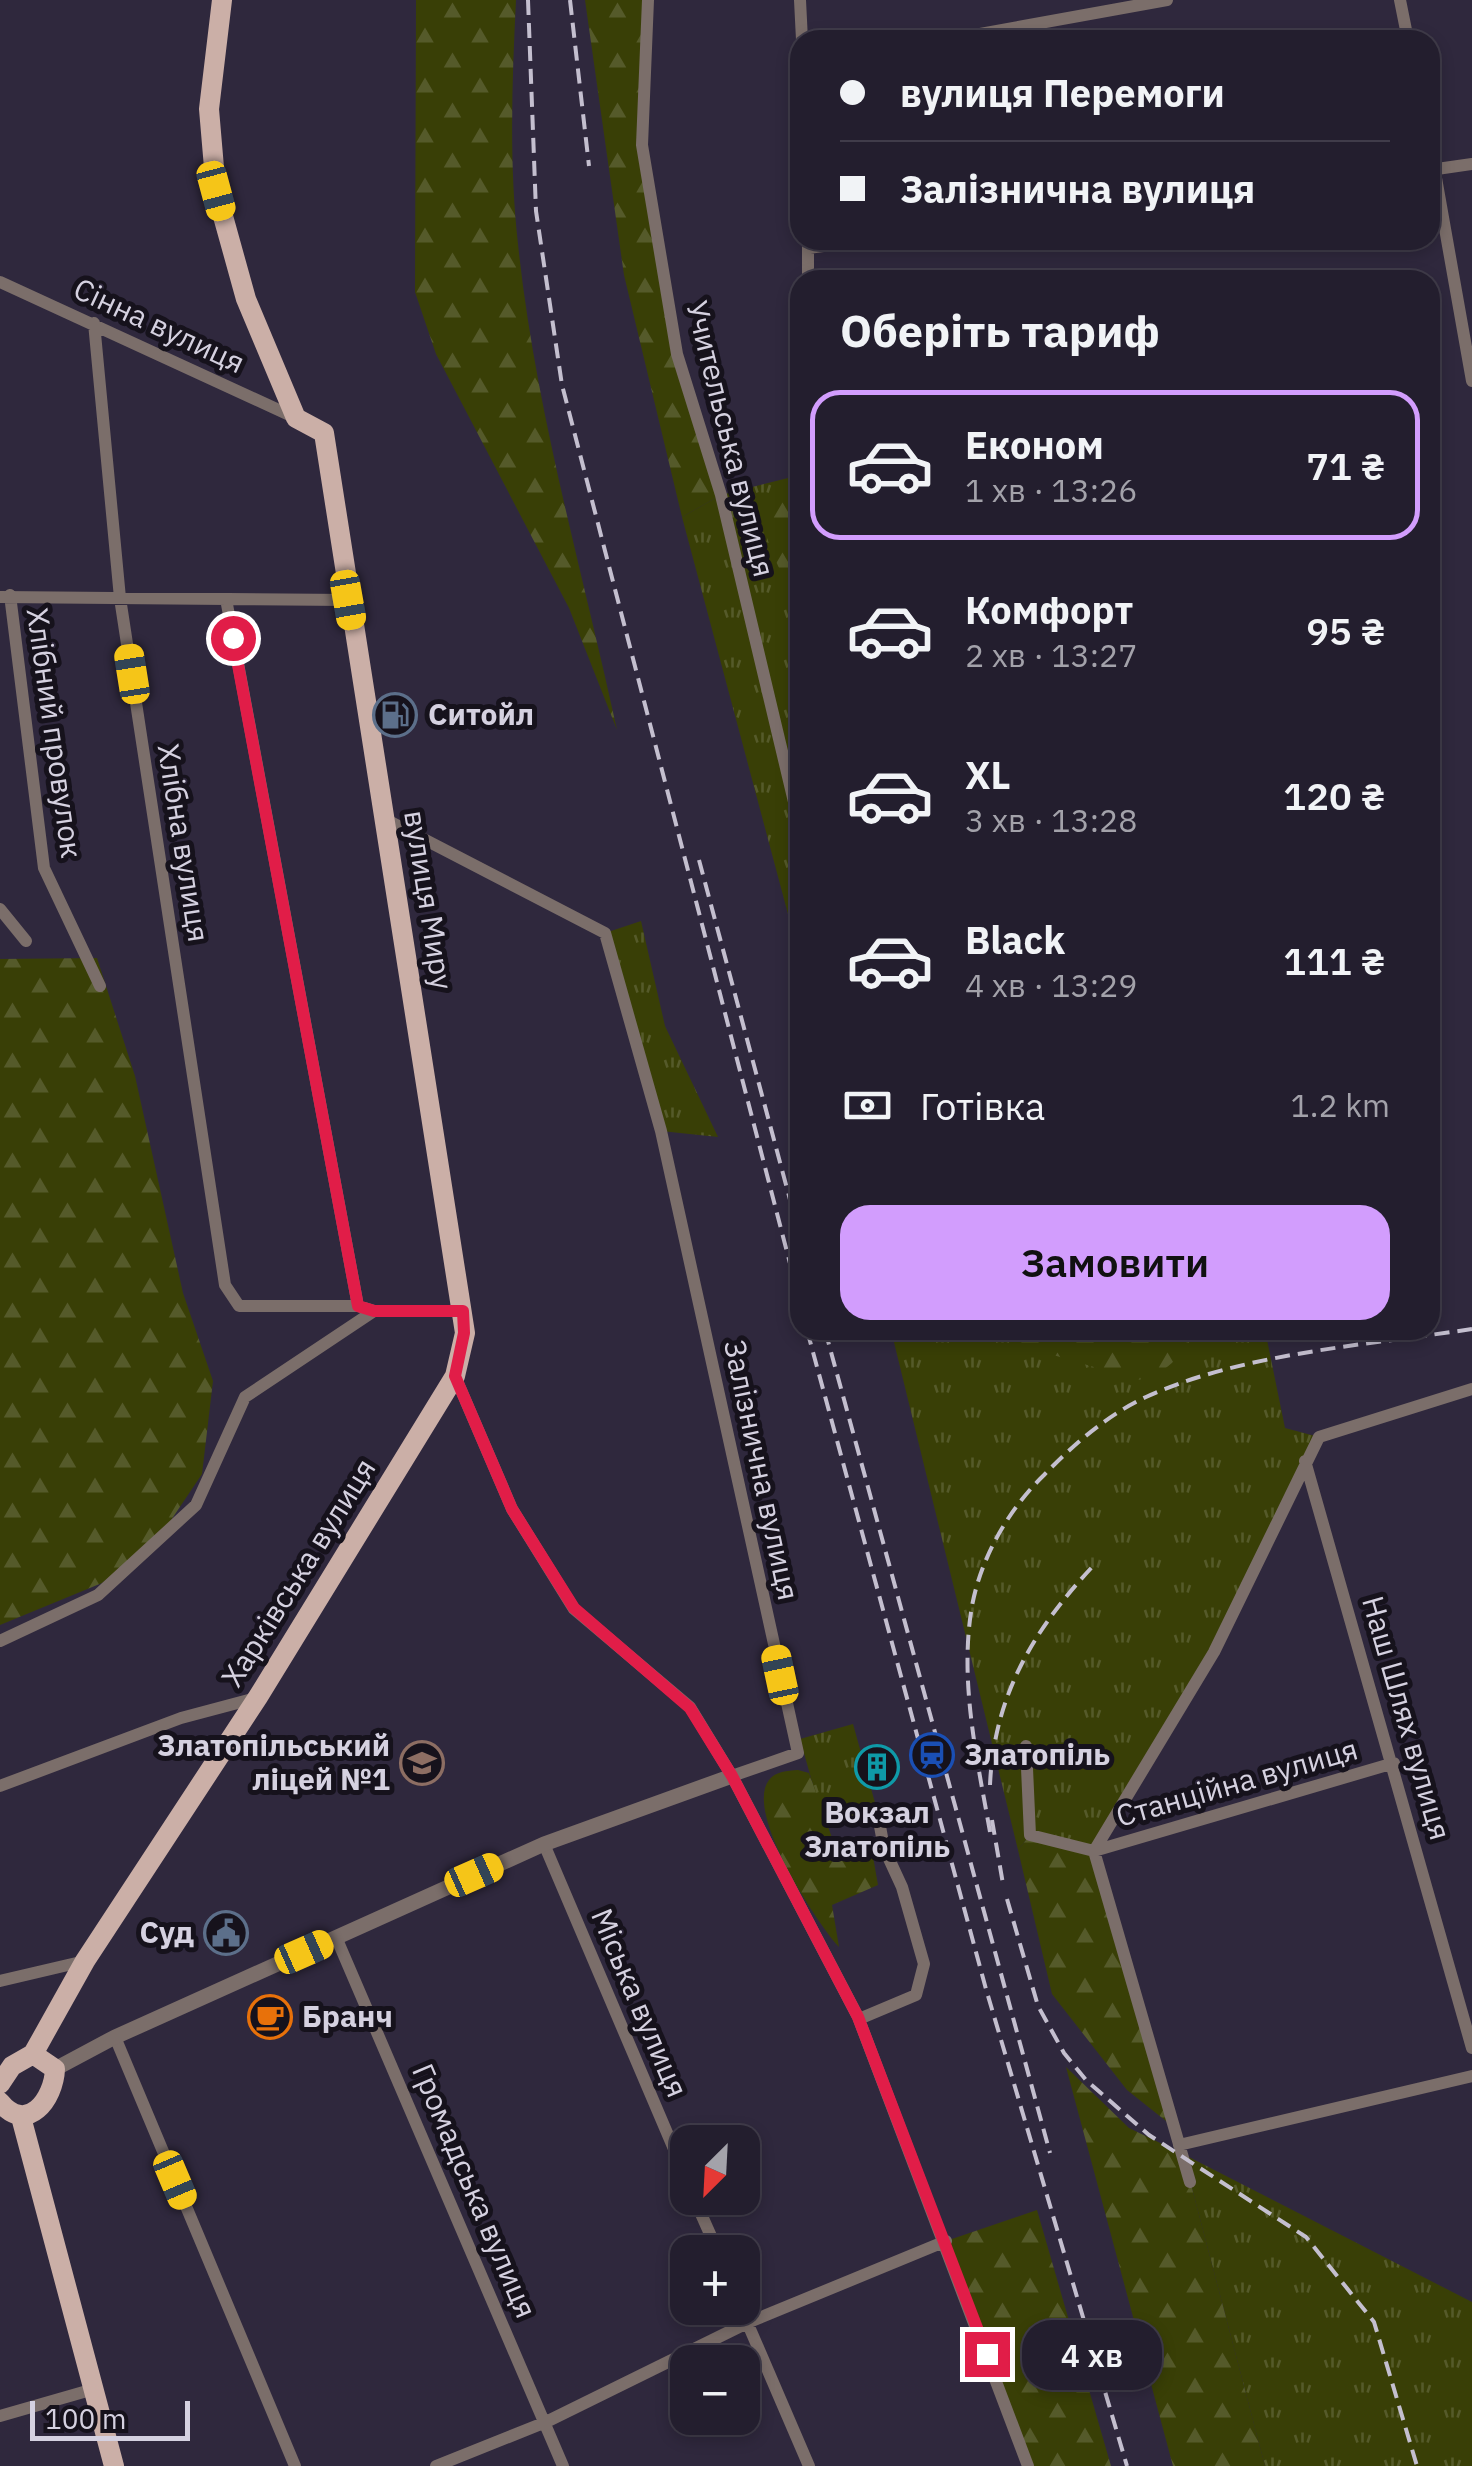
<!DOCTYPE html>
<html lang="uk">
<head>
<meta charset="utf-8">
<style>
  body { margin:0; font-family:"IBM Plex Sans",sans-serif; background:#2f2b3a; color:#f1f3f6; height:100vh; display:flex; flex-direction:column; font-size:38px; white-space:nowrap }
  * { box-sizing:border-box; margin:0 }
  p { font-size:32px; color:#a3a2aa }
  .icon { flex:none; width:55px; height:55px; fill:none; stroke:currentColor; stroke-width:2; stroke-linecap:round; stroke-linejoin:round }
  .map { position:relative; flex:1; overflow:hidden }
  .sheet { position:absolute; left:790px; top:270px; width:650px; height:1070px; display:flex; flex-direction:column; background:#231e2e; border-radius:30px; box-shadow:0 5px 15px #0003,0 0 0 2px #403c4a }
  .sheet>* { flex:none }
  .guide { position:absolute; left:790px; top:30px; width:650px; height:220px; border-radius:30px; box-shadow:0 5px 15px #0003,0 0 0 2px #403c4a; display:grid; align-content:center; height:220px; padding:0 50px; background:#231e2e }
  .needle { width:65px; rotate:204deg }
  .tools { position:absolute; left:670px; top:2125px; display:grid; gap:20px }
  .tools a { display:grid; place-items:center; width:90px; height:90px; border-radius:20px; background:#231e2e; box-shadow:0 5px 15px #0003,0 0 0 2px #403c4a; font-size:50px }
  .scale { position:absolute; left:30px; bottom:25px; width:160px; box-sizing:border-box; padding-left:10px; border:5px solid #d5d1e0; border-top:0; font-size:28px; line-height:35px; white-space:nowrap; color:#d5d1e0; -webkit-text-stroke:8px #16121c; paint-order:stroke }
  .end { position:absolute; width:45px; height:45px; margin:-22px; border:12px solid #e11d48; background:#fff; box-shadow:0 0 0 5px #fff }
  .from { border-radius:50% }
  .bubble { position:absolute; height:70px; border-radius:30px; background:#231e2e; box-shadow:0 5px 15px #0003,0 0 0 2px #403c4a; font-size:32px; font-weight:600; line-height:70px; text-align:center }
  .car { position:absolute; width:30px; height:60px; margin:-30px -15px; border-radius:12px; box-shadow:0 0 8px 2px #0007; background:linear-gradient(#f5c518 24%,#345 0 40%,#f5c518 0 76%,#345 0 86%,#f5c518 0) }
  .guide b { display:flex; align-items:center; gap:35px; height:95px; font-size:38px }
  .guide b+b { border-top:2px solid #403c4a }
  .guide i { width:25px; height:25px; background:#f1f3f6 }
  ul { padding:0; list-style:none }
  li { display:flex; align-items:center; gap:30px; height:150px; margin:0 20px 15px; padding:0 30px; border:5px solid transparent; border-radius:30px }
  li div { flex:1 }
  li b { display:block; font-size:38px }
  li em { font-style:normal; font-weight:600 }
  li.selected { border-color:#d29dfd }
  li>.icon { width:90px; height:90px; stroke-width:1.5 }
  h2 { padding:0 50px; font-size:45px; line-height:120px }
  .pay { display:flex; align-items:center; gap:25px; height:110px; padding:0 50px; font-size:38px }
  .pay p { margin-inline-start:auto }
  .primary-button { display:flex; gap:20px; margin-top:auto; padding:20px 50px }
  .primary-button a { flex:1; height:115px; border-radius:30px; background:#d29dfd; color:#111; font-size:40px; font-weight:600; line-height:115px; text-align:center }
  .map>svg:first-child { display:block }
  .grass { fill:url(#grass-tufts) }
  .forest { fill:url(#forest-firs) }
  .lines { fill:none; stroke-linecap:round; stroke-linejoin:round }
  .minor { stroke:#7b6e6a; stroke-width:12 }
  .tertiary { stroke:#7b6e6a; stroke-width:15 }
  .primary { stroke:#cbafa7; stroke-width:20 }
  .rail { stroke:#c4bfcf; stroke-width:4; stroke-dasharray:15 8; stroke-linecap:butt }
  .route { stroke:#e11d48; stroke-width:12 }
  .labels { text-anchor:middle; stroke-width:10; stroke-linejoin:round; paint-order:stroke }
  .street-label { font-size:30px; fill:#d5d1e0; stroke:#16121c }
  .poi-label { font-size:30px; font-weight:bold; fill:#d5d1e0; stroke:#16121c; text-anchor:start }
</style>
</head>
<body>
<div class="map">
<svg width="1472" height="2466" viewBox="0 0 1472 2466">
  <defs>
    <pattern id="grass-tufts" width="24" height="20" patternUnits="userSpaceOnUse" patternTransform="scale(2.5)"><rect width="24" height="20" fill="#393f06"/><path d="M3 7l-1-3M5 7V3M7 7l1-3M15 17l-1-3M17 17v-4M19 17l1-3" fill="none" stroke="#555a2a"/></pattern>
    <pattern id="forest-firs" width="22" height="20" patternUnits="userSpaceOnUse" patternTransform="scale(2.5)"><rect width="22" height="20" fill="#393f06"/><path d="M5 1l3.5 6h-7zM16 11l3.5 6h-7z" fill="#555a2a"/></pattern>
  </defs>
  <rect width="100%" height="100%" fill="#2f283d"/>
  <path class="grass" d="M800,475v484l-118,-442 39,-22z
    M641,921l24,105 53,111 -57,-6 -56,-198z
    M891,1330h374l20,98 34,9 -105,215 -120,199 -64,-16 -12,15z
    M853,1724l24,86 -53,14 -24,-85z
    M1183,2154l289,148v164h-207z"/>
  <path class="forest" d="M416,0h100c-4,81 -7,164 2,244 17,164 64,325 99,486l-48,-122 -133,-254 -21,-62z
    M585,0h63l-6,145 35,209 44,141 -39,22 -58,-242z
    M800,492v115c-16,-30 -36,-61 -37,-95z
    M97,958l38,118 48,217 30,88 -11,93 -47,70 -53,39 -102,42v-666z
    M969,1330h222c-7,28 -27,44 -53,50z
    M798,1770l11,3 27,76 27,-5 9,7 6,34 -46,20 7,42c-23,-25 -95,-135 -70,-167 7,-9 18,-9 29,-10z
    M1030,1835l64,16 77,274 -44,-35 -75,-96 -34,-144z
    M1066,2067l63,61 54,26 82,312h-92z
    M1037,2210l74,256h-83l-82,-225z"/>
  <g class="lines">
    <path class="minor" d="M648,0l-6,145 35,209 44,141 79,332
      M800,0l2,40
      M1400,0l8,40
      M947,40l220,-40
      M1430,144l42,237
      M1430,170l42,-6
      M808,242v38
      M808,248l61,-8
      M0,282l296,136
      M94,323l26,275 105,687 14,21h119l16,5
      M10,595l34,273 56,118
      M0,597l348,3
      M226,599l132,707
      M385,819l220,114 56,198 137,622 -66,23 126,241 170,449
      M0,909l26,32
      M455,1376l57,133 62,100 116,98 42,69
      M1305,1461l167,587
      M0,1641l98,-46 98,-90 49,-108 129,-86h89
      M1026,1746l4,89 64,16
      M0,1786l181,-68 75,-20
      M544,1844l144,338
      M1094,1851l300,-88
      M336,1937l227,529
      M0,1981l85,-20
      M859,2019l57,-24 8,-31 -22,-77 -18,-39 -7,-38
      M115,2037l180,429
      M1179,2145l293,-69
      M1190,2182l-96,-331 120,-199 105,-215 153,-48
      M694,2198l24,54
      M741,2308l68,158
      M0,2416l94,-27
      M436,2466l110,-44 201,-99 199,-82"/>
    <path class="tertiary" d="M55,2069l60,-32 429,-193 188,-68"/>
    <path class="primary" d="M33,2054l52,-93 173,-264 197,-321 10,-43 -141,-900 -28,-15 -50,-119 -30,-108 -7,-82 13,-109
      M0,2084l12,-18 21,-12 22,15c-1,30 -28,66 -55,33
      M21,2117l93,349"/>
    <path class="rail" d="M528,0l8,211 26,174 238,917
      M570,0l19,166
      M699,860l101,377
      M807,1330l179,659 141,477
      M825,1330l225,823
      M990,1785c4,-90 44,-156 104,-220
      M992,1820l11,64
      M990,1832c-13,-74 -31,-151 -18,-226 9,-49 37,-97 72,-131 29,-30 63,-60 102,-78 96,-44 222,-52 326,-68
      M1007,1899l31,107 26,47 22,27 63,55 157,102 68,85 43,144"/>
  </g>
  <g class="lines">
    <path class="route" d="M233,638l125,668 16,5h89l1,22 -9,43 57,133 62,99 116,100 42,68 126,241 129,337"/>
  </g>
  <defs>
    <g id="fuel-ring" transform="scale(2.25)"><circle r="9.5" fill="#16121c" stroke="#5c6f8a" stroke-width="1.5"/><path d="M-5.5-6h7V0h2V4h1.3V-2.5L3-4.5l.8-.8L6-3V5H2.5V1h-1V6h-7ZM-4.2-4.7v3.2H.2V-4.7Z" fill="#5c6f8a"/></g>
    <g id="station-ring" transform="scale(2.25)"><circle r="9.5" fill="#16121c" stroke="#1a4fb4" stroke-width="1.5"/><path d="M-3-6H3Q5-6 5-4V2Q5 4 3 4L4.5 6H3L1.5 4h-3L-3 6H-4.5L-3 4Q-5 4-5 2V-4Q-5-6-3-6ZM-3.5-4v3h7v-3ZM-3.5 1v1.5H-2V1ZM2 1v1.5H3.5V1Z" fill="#1a4fb4"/></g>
    <g id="school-ring" transform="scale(2.25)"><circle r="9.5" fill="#16121c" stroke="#8d6e63" stroke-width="1.5"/><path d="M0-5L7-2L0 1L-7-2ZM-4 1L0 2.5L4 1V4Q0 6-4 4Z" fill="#8d6e63"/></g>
    <g id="building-ring" transform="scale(2.25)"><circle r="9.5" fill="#16121c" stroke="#0f9aa8" stroke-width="1.5"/><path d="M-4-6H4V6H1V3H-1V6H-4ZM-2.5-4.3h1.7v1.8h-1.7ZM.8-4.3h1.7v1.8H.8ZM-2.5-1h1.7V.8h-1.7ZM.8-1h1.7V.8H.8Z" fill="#0f9aa8"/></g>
    <g id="civic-ring" transform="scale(2.25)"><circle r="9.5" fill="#16121c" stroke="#5c6f8a" stroke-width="1.5"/><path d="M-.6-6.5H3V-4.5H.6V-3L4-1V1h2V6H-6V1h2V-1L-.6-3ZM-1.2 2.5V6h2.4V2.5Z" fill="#5c6f8a"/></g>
    <g id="cafe-ring" transform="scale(2.25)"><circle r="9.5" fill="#16121c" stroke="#e8710a" stroke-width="1.5"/><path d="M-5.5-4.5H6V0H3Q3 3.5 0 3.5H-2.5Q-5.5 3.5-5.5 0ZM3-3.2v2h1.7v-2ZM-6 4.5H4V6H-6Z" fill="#e8710a"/></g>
  </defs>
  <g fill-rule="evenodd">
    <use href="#fuel-ring" x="395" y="715"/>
    <use href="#station-ring" x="932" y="1755"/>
    <use href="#school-ring" x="422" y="1763"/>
    <use href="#building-ring" x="877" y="1767"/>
    <use href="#civic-ring" x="226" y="1933"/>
    <use href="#cafe-ring" x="270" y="2017"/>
  </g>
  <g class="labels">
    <g class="street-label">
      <text transform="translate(159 326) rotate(25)" y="10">Сінна вулиця</text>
      <text transform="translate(730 439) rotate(76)" y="10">Учительська вулиця</text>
      <text transform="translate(54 733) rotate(82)" y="10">Хлібний провулок</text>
      <text transform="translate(183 843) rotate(81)" y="10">Хлібна вулиця</text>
      <text transform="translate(428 900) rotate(81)" y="10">вулиця Миру</text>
      <text transform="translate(761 1470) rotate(78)" y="10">Залізнична вулиця</text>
      <text transform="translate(299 1573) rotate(-58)" y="10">Харківська вулиця</text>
      <text transform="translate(1406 1718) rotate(74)" y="10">Наш Шлях вулиця</text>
      <text transform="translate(1237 1783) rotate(-16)" y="10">Станційна вулиця</text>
      <text transform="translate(639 2003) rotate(67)" y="10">Міська вулиця</text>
      <text transform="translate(474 2191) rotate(67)" y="10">Громадська вулиця</text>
    </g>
    <g class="poi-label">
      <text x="428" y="725">Ситойл</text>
      <text x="390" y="1756" text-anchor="end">Златопільський<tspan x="390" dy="34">ліцей №1</tspan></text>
      <text x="964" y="1765">Златопіль</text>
      <text x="877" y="1823" text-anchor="middle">Вокзал<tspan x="877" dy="34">Златопіль</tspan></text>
      <text x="194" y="1943" text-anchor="end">Суд</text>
      <text x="302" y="2027">Бранч</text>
    </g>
  </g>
</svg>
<div class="tools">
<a><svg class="needle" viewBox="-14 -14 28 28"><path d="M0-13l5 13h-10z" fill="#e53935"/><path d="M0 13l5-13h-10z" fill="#a3a2aa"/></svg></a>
<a>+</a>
<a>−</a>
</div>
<div class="scale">100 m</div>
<i class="end from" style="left:233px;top:638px"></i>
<i class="end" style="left:987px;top:2354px"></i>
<div class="bubble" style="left:1022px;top:2320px;width:140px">4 хв</div>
<i class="car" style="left:216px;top:191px;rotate:165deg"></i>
<i class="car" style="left:348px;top:600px;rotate:170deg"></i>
<i class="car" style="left:132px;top:674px;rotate:351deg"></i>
<i class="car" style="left:780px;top:1675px;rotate:348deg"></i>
<i class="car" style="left:474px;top:1875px;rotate:66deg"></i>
<i class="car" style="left:304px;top:1952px;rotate:66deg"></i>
<i class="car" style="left:175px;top:2180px;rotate:157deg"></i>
<div class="guide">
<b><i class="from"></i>вулиця Перемоги</b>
<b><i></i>Залізнична вулиця</b>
</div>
<section class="sheet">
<h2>Оберіть тариф</h2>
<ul>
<li class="selected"><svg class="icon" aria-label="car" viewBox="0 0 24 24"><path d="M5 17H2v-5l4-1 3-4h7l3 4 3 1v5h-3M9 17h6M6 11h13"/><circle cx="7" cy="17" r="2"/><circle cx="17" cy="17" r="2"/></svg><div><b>Економ</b><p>1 хв · 13:26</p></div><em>71 ₴</em></li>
<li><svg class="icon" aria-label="car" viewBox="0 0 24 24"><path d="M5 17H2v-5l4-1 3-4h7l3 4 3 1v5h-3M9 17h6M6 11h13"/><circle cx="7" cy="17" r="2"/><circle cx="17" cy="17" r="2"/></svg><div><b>Комфорт</b><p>2 хв · 13:27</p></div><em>95 ₴</em></li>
<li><svg class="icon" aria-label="car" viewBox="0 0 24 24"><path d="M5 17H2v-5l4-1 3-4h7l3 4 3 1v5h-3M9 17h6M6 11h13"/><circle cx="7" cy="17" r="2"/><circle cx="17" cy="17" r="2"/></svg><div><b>XL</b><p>3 хв · 13:28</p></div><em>120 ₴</em></li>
<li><svg class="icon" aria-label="car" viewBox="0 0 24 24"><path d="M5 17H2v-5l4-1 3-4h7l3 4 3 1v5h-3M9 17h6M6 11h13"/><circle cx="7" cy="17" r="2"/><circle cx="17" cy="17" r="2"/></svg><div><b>Black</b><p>4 хв · 13:29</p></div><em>111 ₴</em></li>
</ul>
<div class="pay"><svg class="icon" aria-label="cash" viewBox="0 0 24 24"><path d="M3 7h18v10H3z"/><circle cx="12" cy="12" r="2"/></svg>Готівка<p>1.2 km</p></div>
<div class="primary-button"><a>Замовити</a></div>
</section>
</div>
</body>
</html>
